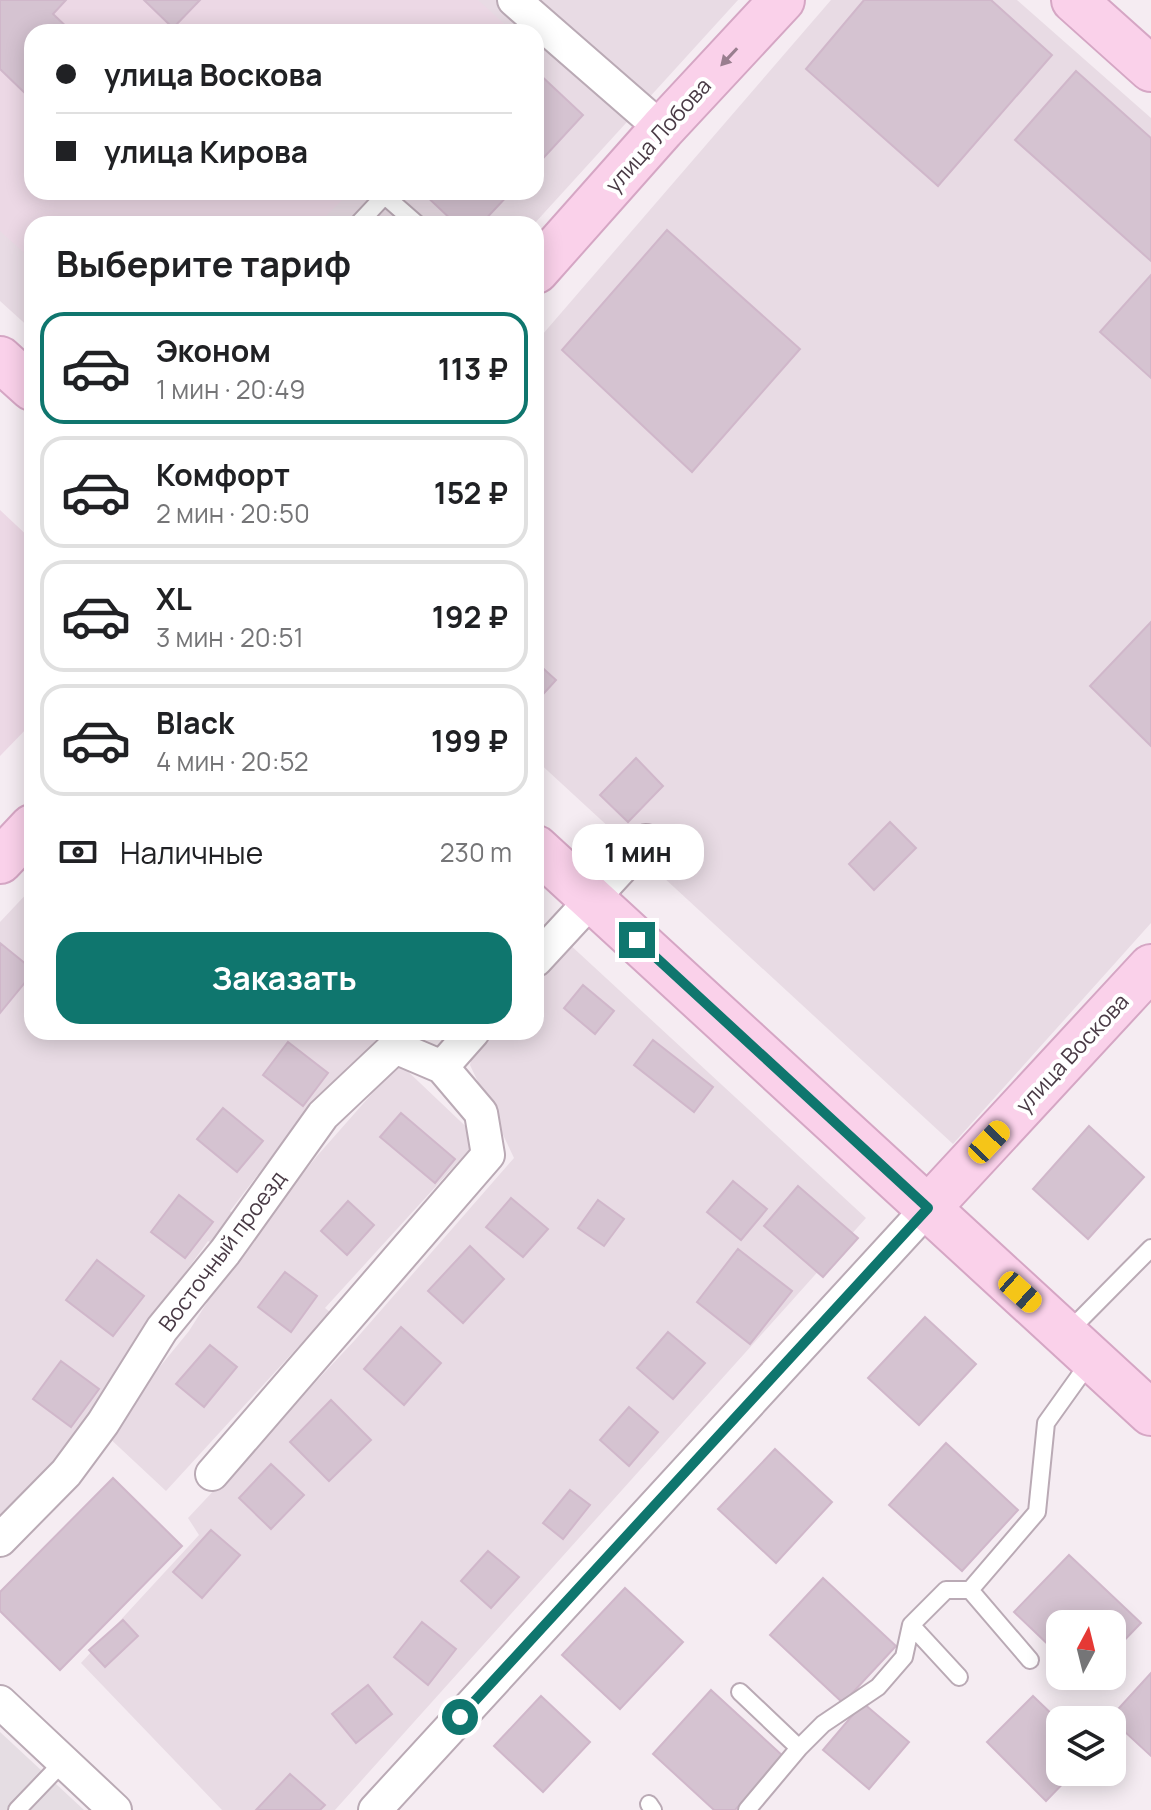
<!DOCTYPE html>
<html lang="ru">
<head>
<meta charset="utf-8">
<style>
  body { margin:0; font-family:Manrope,sans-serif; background:#f6f6f6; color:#202124; height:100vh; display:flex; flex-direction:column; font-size:30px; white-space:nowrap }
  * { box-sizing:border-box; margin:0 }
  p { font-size:26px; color:#757577 }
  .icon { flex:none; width:44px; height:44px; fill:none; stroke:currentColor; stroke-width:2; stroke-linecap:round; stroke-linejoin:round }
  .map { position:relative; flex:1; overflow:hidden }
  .panel { position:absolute; left:24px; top:216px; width:520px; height:824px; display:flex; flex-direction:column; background:#fff; border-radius:24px; box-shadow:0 4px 20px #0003 }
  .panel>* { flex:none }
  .top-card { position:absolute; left:24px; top:24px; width:520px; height:176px; border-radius:24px; box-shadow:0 4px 20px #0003; display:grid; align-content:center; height:176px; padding:0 32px; background:#fff }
  .needle { width:52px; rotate:7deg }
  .buttons { position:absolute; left:1046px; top:1610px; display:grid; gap:16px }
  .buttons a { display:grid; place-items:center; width:80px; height:80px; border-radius:16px; background:#fff; box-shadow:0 4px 20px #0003; font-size:40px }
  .end { position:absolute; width:36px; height:36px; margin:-18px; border:10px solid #0f766e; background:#fff; box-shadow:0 0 0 4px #fff }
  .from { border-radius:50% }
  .bubble { position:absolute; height:56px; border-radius:24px; background:#fff; box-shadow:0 4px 20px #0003; font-size:26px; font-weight:700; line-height:56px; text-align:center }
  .car { position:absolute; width:24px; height:48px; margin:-24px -12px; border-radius:10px; box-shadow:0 0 6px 2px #0007; background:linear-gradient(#f5c518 24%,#345 0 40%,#f5c518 0 76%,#345 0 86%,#f5c518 0) }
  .top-card b { display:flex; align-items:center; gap:28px; height:76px; font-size:30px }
  .top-card b+b { border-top:2px solid #e0e0e0 }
  .top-card i { width:20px; height:20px; background:#202124 }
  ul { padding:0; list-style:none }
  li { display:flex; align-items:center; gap:24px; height:112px; margin:0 16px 12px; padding:0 16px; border:4px solid #e0e0e0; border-radius:24px }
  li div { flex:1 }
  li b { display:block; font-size:30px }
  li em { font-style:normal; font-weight:700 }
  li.on { border-color:#0f766e }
  li>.icon { width:72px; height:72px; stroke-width:1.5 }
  h2 { padding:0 32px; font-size:36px; line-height:96px }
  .pay { display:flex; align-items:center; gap:20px; height:88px; padding:0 32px; font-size:30px }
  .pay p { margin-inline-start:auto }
  .cta { display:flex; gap:16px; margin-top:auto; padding:16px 32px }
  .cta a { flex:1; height:92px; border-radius:24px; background:#0f766e; color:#fff; font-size:32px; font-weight:700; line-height:92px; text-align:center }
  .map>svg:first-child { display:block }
  .residential { fill:#e8dbe4; fill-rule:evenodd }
  .industrial { fill:#e5dde3 }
  .education { fill:#ecd8e5 }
  .building { fill:#d5c3d1; stroke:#d0b7ca; stroke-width:2 }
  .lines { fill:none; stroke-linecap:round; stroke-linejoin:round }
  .lane-casing { stroke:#baaab5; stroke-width:20 }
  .street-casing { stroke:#baaab5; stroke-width:36 }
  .secondary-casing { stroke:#d5a6c4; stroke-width:48 }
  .lane { stroke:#fff; stroke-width:16 }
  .street { stroke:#fff; stroke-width:32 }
  .secondary { stroke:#fad1ea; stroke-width:44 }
  .oneway { fill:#997e8f }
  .route { stroke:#0f766e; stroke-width:10 }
  .labels { text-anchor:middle; stroke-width:8; stroke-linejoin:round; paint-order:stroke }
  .street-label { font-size:22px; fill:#493a45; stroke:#fff }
</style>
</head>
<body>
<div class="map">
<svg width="1151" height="1810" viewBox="0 0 1151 1810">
  <rect width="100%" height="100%" fill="#f5ecf2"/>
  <path class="residential" d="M0,0h738l-204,224h-502v106l-32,-29zM32,32h504v160h-504z
    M831,0h186l134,118v805l-198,221 -417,-384v-418z
    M32,888v144h352l-105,115 -49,64 9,8 -21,28 -10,-6 -90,125 -28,57 -90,101v-602z
    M567,942l299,276 -531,592h-113l-141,-147 118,-128 -11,-17 167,-178 159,-182 -44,-93 4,-15 15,-18h47v-54z
    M399,1063l80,76 -154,169 5,4 -164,179 -61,-57 84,-103 43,-68 85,-107z"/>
  <path class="industrial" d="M0,1732l84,78h-84z"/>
  <path class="education" d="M0,0h478l32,29 -3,3h-475v160h318l-32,32h-286v36l-32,-29z
    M0,510l32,30v183l-32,33z"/>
  <path class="building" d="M0,0h66l-13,14 19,18h-40v68l-32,-31z
    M144,0h56l-27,28z
    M864,0h127l61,55 -114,131 -132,-117z
    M536,71l47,44 -47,51z
    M1076,71l75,67v123l-136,-121z
    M422,192h89l-30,32h-25z
    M667,230l133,119 -108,123 -130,-122z
    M1151,275v103l-51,-46z
    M1151,622v124l-61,-60z
    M536,662l20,18 -20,22z
    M636,758l27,28 -35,36 -28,-27z
    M890,822l26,26 -42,42 -25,-26z
    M0,943l32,26v5l-32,39z
    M583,985l31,26 -19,23 -31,-26z
    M653,1040l60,47 -19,25 -60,-47z
    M288,1042l40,31 -25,33 -40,-31z
    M223,1108l40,33 -26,31 -40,-33z
    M401,1113l54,46 -20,24 -55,-46z
    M1089,1126l55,51 -56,62 -55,-50z
    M733,1181l34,28 -26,31 -34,-28z
    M798,1186l60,52 -35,39 -59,-51z
    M179,1195l34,27 -28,36 -34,-26z
    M511,1198l37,31 -25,28 -37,-30z
    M598,1200l26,19 -20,27 -26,-18z
    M348,1201l26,24 -27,30 -26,-24z
    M470,1246l34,33 -41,44 -35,-32z
    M738,1249l54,42 -42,53 -53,-42z
    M97,1260l47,36 -31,40 -47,-36z
    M285,1272l32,24 -26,36 -33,-25z
    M925,1317l51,47 -57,61 -51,-47z
    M401,1327l40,36 -37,42 -40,-36z
    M668,1332l37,31 -32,36 -36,-31z
    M210,1345l27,22 -33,40 -28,-23z
    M61,1361l38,28 -28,38 -38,-28z
    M331,1400l40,40 -42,41 -39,-39z
    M629,1407l29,25 -29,34 -29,-26z
    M946,1443l72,67 -56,61 -73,-66z
    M775,1449l57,53 -56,61 -58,-54z
    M271,1464l33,31 -33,34 -32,-31z
    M113,1478l69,68 -122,124 -60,-59v-19z
    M570,1490l20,15 -27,34 -20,-16z
    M211,1530l29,25 -38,43 -29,-26z
    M488,1551l31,26 -28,31 -30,-27z
    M1069,1555l72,68 -29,30v-29h-52v32l-46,-44z
    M823,1578l73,68 -53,57 -73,-68z
    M625,1588l58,54 -63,67 -58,-54z
    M123,1620l15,16 -33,31 -16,-17z
    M422,1622l34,27 -28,36 -34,-28z
    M1151,1673v83l-41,-38z
    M368,1685l24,29 -36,29 -24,-29z
    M711,1690l73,67 -49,53h-21l-61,-56z
    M541,1696l49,46 -47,50 -49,-46z
    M1033,1696l27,26v50h14l-28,29 -59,-59z
    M863,1703l46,39 -40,47 -46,-39z
    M290,1774l35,31 -5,5h-64z"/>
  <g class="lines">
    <g class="lane-casing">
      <path id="lane" d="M385,196l32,28
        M358,224l30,-32
        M1068,1332l83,-84
        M970,1590l60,70
        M959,1677l-48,-52 35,-35h24l67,-78 9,-89 45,-63
        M740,1692l59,56 24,-24 55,-37 26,-30 7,-32
        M649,1804l4,6
        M17,1810l46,-48
        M747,1810l52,-62"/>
    </g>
    <g class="street-casing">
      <path id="street" d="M514,0l148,129
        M536,960l110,-119
        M212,1474l276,-319 -7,-42 -39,-46
        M0,1540l66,-67 37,-50 59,-94 63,-77 98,-137 72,-68 47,20 31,-35
        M0,1702l115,108
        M375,1810l553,-602"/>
    </g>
    <g class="secondary-casing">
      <path id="secondary" d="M1074,0l77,69
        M536,271l126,-142 120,-129
        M0,359l32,29
        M536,848l615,565
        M0,861l32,-34
        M928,1208l223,-241"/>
    </g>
    <use href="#lane" class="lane"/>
    <use href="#street" class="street"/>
    <use href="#secondary" class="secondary"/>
  </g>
  <defs><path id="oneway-solid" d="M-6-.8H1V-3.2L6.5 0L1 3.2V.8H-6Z" transform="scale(2)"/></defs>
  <use class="oneway" href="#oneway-solid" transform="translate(729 57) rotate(133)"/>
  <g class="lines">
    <path class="route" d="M460,1717l468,-509 -291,-268"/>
  </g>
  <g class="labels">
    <g class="street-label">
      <text transform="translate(658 135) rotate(-48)" y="8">улица Лобова</text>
      <text transform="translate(1072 1053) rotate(-47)" y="8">улица Воскова</text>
      <text transform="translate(222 1251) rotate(-53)" y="8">Восточный проезд</text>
    </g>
  </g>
</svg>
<div class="buttons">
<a><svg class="needle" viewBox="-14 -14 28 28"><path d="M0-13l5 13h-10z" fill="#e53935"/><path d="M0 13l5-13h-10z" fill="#757577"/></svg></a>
<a><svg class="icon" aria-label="layers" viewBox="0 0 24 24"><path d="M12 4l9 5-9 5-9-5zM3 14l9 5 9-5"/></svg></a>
</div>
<i class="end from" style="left:460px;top:1717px"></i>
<i class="end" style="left:637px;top:940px"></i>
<div class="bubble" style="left:572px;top:824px;width:132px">1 мин</div>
<i class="car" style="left:989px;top:1142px;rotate:43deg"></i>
<i class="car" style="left:1020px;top:1292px;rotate:132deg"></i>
<div class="top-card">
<b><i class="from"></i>улица Воскова</b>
<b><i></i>улица Кирова</b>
</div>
<section class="panel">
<h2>Выберите тариф</h2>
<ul>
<li class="on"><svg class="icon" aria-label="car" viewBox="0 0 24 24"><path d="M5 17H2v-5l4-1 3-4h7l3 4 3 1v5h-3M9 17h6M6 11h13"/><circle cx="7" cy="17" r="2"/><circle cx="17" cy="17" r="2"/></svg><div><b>Эконом</b><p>1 мин · 20:49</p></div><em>113 ₽</em></li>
<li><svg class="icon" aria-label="car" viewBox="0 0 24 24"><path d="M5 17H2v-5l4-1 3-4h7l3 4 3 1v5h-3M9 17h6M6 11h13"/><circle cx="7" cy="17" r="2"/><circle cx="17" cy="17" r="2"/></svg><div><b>Комфорт</b><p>2 мин · 20:50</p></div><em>152 ₽</em></li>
<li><svg class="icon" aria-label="car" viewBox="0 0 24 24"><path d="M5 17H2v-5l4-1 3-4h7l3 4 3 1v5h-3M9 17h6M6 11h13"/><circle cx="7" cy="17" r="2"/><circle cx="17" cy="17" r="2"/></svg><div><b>XL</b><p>3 мин · 20:51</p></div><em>192 ₽</em></li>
<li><svg class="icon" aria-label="car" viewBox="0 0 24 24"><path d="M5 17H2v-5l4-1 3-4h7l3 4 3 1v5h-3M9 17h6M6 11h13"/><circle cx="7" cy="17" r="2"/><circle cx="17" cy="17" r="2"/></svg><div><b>Black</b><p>4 мин · 20:52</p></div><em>199 ₽</em></li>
</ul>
<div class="pay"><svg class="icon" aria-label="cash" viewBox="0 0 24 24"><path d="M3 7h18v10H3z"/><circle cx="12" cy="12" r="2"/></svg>Наличные<p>230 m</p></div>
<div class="cta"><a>Заказать</a></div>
</section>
</div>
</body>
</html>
